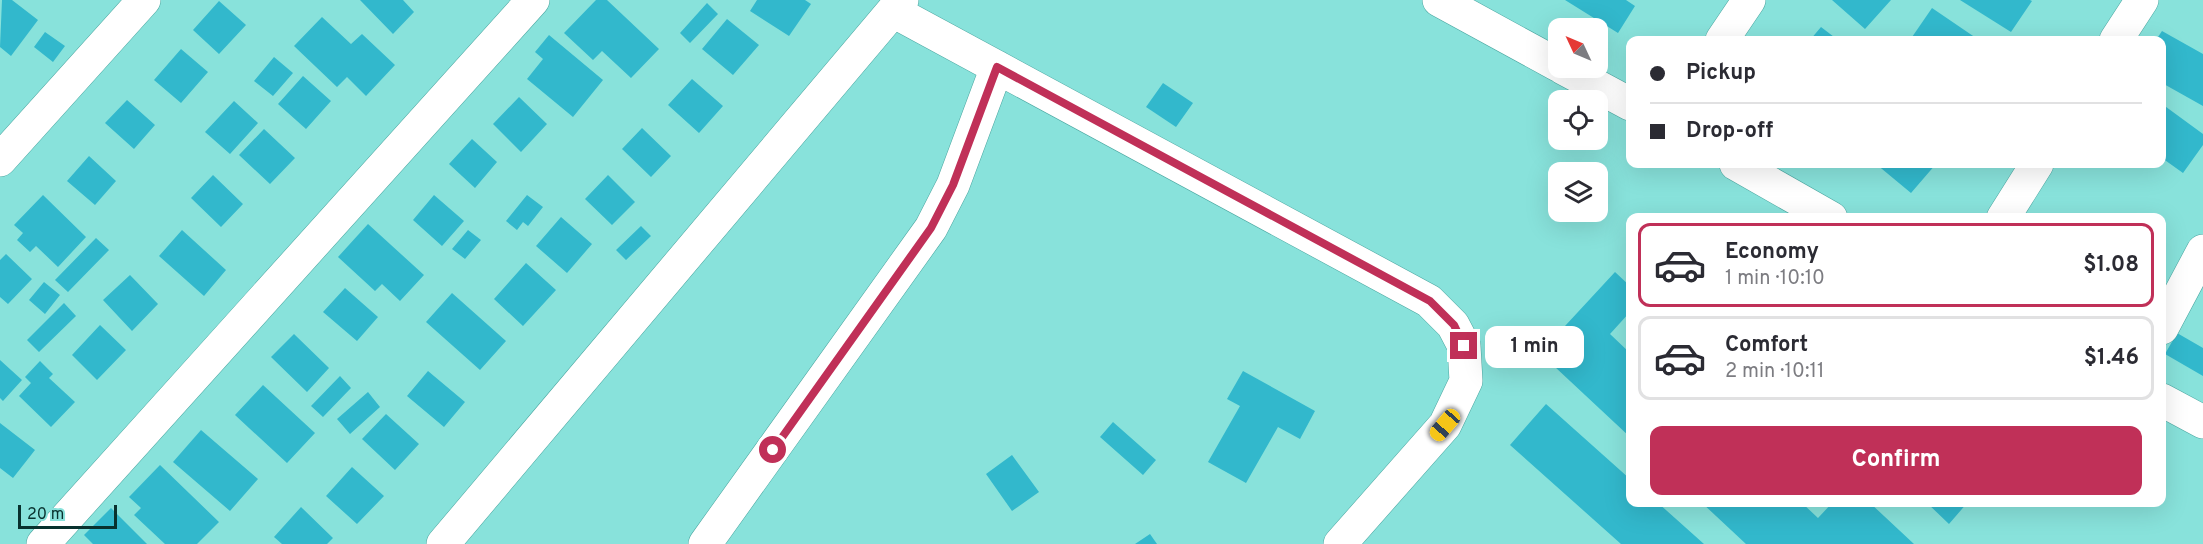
<!DOCTYPE html>
<html lang="en">
<head>
<meta charset="utf-8">
<style>
  body { margin:0; font-family:Overpass,sans-serif; background:#f7f7f7; color:#2b2b33; height:100vh; display:flex; flex-direction:column; font-size:22px; white-space:nowrap }
  * { box-sizing:border-box; margin:0 }
  p { font-size:20px; color:#7c7c81 }
  .icon { flex:none; width:33px; height:33px; fill:none; stroke:currentColor; stroke-width:2; stroke-linecap:round; stroke-linejoin:round }
  .map { position:relative; flex:1; overflow:hidden }
  .side { position:absolute; left:1626px; top:213px; width:540px; height:294px; display:flex; flex-direction:column; background:#fff; border-radius:12px; box-shadow:0 6px 24px #0002 }
  .side>* { flex:none }
  .guide { position:absolute; left:1626px; top:36px; width:540px; height:132px; border-radius:12px; box-shadow:0 6px 24px #0002; display:grid; align-content:center; height:132px; padding:0 24px; background:#fff }
  .needle { width:39px; rotate:314deg }
  .fabs { position:absolute; left:1548px; top:18px; display:grid; gap:12px }
  .fabs a { display:grid; place-items:center; width:60px; height:60px; border-radius:12px; background:#fff; box-shadow:0 6px 24px #0002; font-size:30px }
  .scale { position:absolute; left:18px; bottom:15px; width:99px; box-sizing:border-box; padding-left:6px; border:3px solid #08312e; border-top:0; font-size:16px; line-height:21px; white-space:nowrap; color:#08312e; -webkit-text-stroke:4px #88e2db; paint-order:stroke }
  .end { position:absolute; width:27px; height:27px; margin:-14px; border:8px solid #c03058; background:#fff; box-shadow:0 0 0 3px #fff }
  .from { border-radius:50% }
  .bubble { position:absolute; height:42px; border-radius:12px; background:#fff; box-shadow:0 6px 24px #0002; font-size:20px; font-weight:700; line-height:42px; text-align:center }
  .car { position:absolute; width:18px; height:36px; margin:-18px -9px; border-radius:8px; box-shadow:0 0 4px 2px #0007; background:linear-gradient(#f5c518 24%,#345 0 40%,#f5c518 0 76%,#345 0 86%,#f5c518 0) }
  .guide b { display:flex; align-items:center; gap:21px; height:57px; font-size:22px }
  .guide b+b { border-top:2px solid #e1e1e2 }
  .guide i { width:15px; height:15px; background:#2b2b33 }
  ul { padding:10px 0 0; list-style:none }
  li { display:flex; align-items:center; gap:18px; height:84px; margin:0 12px 9px; padding:0 12px; border:3px solid #e1e1e2; border-radius:12px }
  li div { flex:1 }
  li b { display:block; font-size:22px }
  li em { font-style:normal; font-weight:700 }
  li.current { border-color:#c03058 }
  li>.icon { width:54px; height:54px; stroke-width:1.5 }
  .cta { display:flex; gap:12px; margin-top:auto; padding:12px 24px }
  .cta a { flex:1; height:69px; border-radius:12px; background:#c03058; color:#fff; font-size:24px; font-weight:700; line-height:69px; text-align:center }
  .map>svg:first-child { display:block }
  .building { fill:#32b8cc }
  .lines { fill:none; stroke-linecap:round; stroke-linejoin:round }
  .minor-casing { stroke:#4aa6a0; stroke-width:34 }
  .minor { stroke:#fff; stroke-width:33 }
  .route { stroke:#c03058; stroke-width:8 }
</style>
</head>
<body>
<div class="map">
<svg width="2203" height="544" viewBox="0 0 2203 544">
  <rect width="100%" height="100%" fill="#88e2db"/>
  <path class="building" d="M2,0h10l26,20 -27,36 -11,-9z
    M360,0h43l11,12 -21,22z
    M596,0h11l52,49 -28,29 -29,-27 -9,9 -29,-27z
    M757,0h48l6,4 -22,32 -39,-25z
    M1565,0h61l9,6 -17,27z
    M1832,0h59l-26,29z
    M1960,0h70l2,1 -21,31z
    M219,1l27,24 -27,29 -26,-24z
    M707,3l11,11 -28,29 -10,-10z
    M1932,8l47,32h-69z
    M322,17l29,27 11,-10 33,31 -29,31 -19,-19 -10,10 -43,-41z
    M727,19l32,26 -26,30 -31,-26z
    M1821,27l17,13h-28z
    M2162,31l41,23v52l-41,-23v-43h-6z
    M45,32l20,14 -12,16 -19,-15z
    M549,35l54,45 -30,37 -46,-38 16,-20 -8,-7z
    M181,49l27,23 -27,31 -27,-23z
    M274,57l19,16 -20,23 -19,-15z
    M303,76l28,25 -25,28 -28,-25z
    M692,79l31,27 -24,27 -31,-28z
    M1163,83l30,20 -17,24 -30,-20z
    M519,97l28,27 -26,28 -28,-28z
    M127,100l28,25 -21,24 -29,-26z
    M234,101l24,22 -28,31 -25,-22z
    M2162,104l41,30v11l-20,28 -21,-15z
    M642,128l29,28 -20,21 -29,-28z
    M264,129l31,29 -25,26 -31,-29z
    M472,139l25,23 -22,26 -26,-24z
    M89,156l27,25 -21,24 -28,-24z
    M1876,164h60l-25,29z
    M213,175l30,29 -22,23 -30,-29z
    M608,175l27,27 -23,23 -27,-26z
    M43,195l43,42 -28,30 -22,-21 -6,6 -13,-12 6,-7 -9,-8z
    M434,195l30,26 -22,25 -29,-26z
    M527,195l16,12 -15,19 -5,-4 -6,8 -11,-9z
    M561,217l31,27 -25,29 -31,-27z
    M368,224l56,51 -24,26 -18,-17 -7,7 -37,-34z
    M641,226l10,10 -25,24 -10,-10z
    M182,230l44,40 -22,26 -45,-40z
    M468,230l13,10 -16,19 -13,-10z
    M96,238l13,12 -41,42 -13,-12z
    M6,254l26,25 -24,25 -8,-7v-37z
    M526,263l30,27 -33,36 -29,-27z
    M1615,272l15,14v26l-20,22 20,19v84l-90,-84z
    M130,275l28,29 -26,27 -29,-31z
    M44,282l16,13 -15,19 -16,-14z
    M345,288l33,29 -21,24 -34,-29z
    M452,293l54,48 -26,29 -54,-48z
    M64,303l12,13 -37,36 -12,-12z
    M100,325l26,25 -29,30 -25,-25z
    M2177,333l26,15v28l-38,-22z
    M294,334l35,34 -22,24 -36,-35z
    M0,360l22,20 -19,21 -3,-3z
    M40,361l13,13 -4,4 26,24 -24,25 -32,-31 12,-13 -6,-6z
    M428,371l37,31 -21,25 -37,-31z
    M1243,371l72,40 -15,28 -22,-12 -32,56 -38,-21 32,-56 -13,-7z
    M340,376l11,12 -28,29 -12,-11z
    M263,385l52,48 -28,30 -52,-48z
    M368,392l12,15 -30,27 -13,-15z
    M1546,404l84,75v23h27l47,42h-83l-111,-99z
    M386,414l33,30 -24,26 -33,-31z
    M1113,422l43,38 -13,15 -43,-38z
    M0,423l35,27 -22,28 -13,-10z
    M201,430l57,49 -28,32 -57,-49z
    M1012,455l27,37 -27,19 -26,-37z
    M160,465l59,57 -22,22h-32l-31,-29 7,-7 -12,-11z
    M352,467l32,29 -27,28 -31,-28z
    M1701,502h100l17,16 15,-16h36l45,42h-168z
    M1926,502h42l-19,22z
    M301,507l32,31 -6,6h-45l-8,-7z
    M111,508l36,36h-54l-9,-9z
    M1150,534l7,10h-22z"/>
  <g class="lines">
    <g class="minor-casing">
      <path id="minor" d="M1439,0l119,65
        M893,11l536,290 24,24 11,21 2,35 -21,44 -105,119
        M1722,40l27,-40
        M2116,40l26,-40
        M1563,68l67,36
        M0,160l144,-160
        M1736,164l95,54
        M2003,218l34,-54
        M2162,328l41,-77
        M2162,400l41,22
        M43,544l490,-544
        M443,544l459,-544
        M705,544l226,-316 22,-43 44,-118"/>
    </g>
    <use href="#minor" class="minor"/>
  </g>
  <g class="lines">
    <path class="route" d="M773,450l158,-222 22,-43 44,-118 433,234 24,24 10,21"/>
  </g>
</svg>
<div class="fabs">
<a><svg class="needle" viewBox="-14 -14 28 28"><path d="M0-13l5 13h-10z" fill="#e53935"/><path d="M0 13l5-13h-10z" fill="#7c7c81"/></svg></a>
<a><svg class="icon" aria-label="locate" viewBox="0 0 24 24"><circle cx="12" cy="12" r="6"/><path d="M12 2v4M12 18v4M2 12h4M18 12h4"/></svg></a>
<a><svg class="icon" aria-label="layers" viewBox="0 0 24 24"><path d="M12 4l9 5-9 5-9-5zM3 14l9 5 9-5"/></svg></a>
</div>
<div class="scale">20 m</div>
<i class="end from" style="left:773px;top:450px"></i>
<i class="end" style="left:1464px;top:346px"></i>
<div class="bubble" style="left:1485px;top:326px;width:99px">1 min</div>
<i class="car" style="left:1445px;top:425px;rotate:221deg"></i>
<div class="guide">
<b><i class="from"></i>Pickup</b>
<b><i></i>Drop-off</b>
</div>
<section class="side">
<ul>
<li class="current"><svg class="icon" aria-label="car" viewBox="0 0 24 24"><path d="M5 17H2v-5l4-1 3-4h7l3 4 3 1v5h-3M9 17h6M6 11h13"/><circle cx="7" cy="17" r="2"/><circle cx="17" cy="17" r="2"/></svg><div><b>Economy</b><p>1 min · 10:10</p></div><em>$1.08</em></li>
<li><svg class="icon" aria-label="car" viewBox="0 0 24 24"><path d="M5 17H2v-5l4-1 3-4h7l3 4 3 1v5h-3M9 17h6M6 11h13"/><circle cx="7" cy="17" r="2"/><circle cx="17" cy="17" r="2"/></svg><div><b>Comfort</b><p>2 min · 10:11</p></div><em>$1.46</em></li>
</ul>
<div class="cta"><a>Confirm</a></div>
</section>
</div>
</body>
</html>
